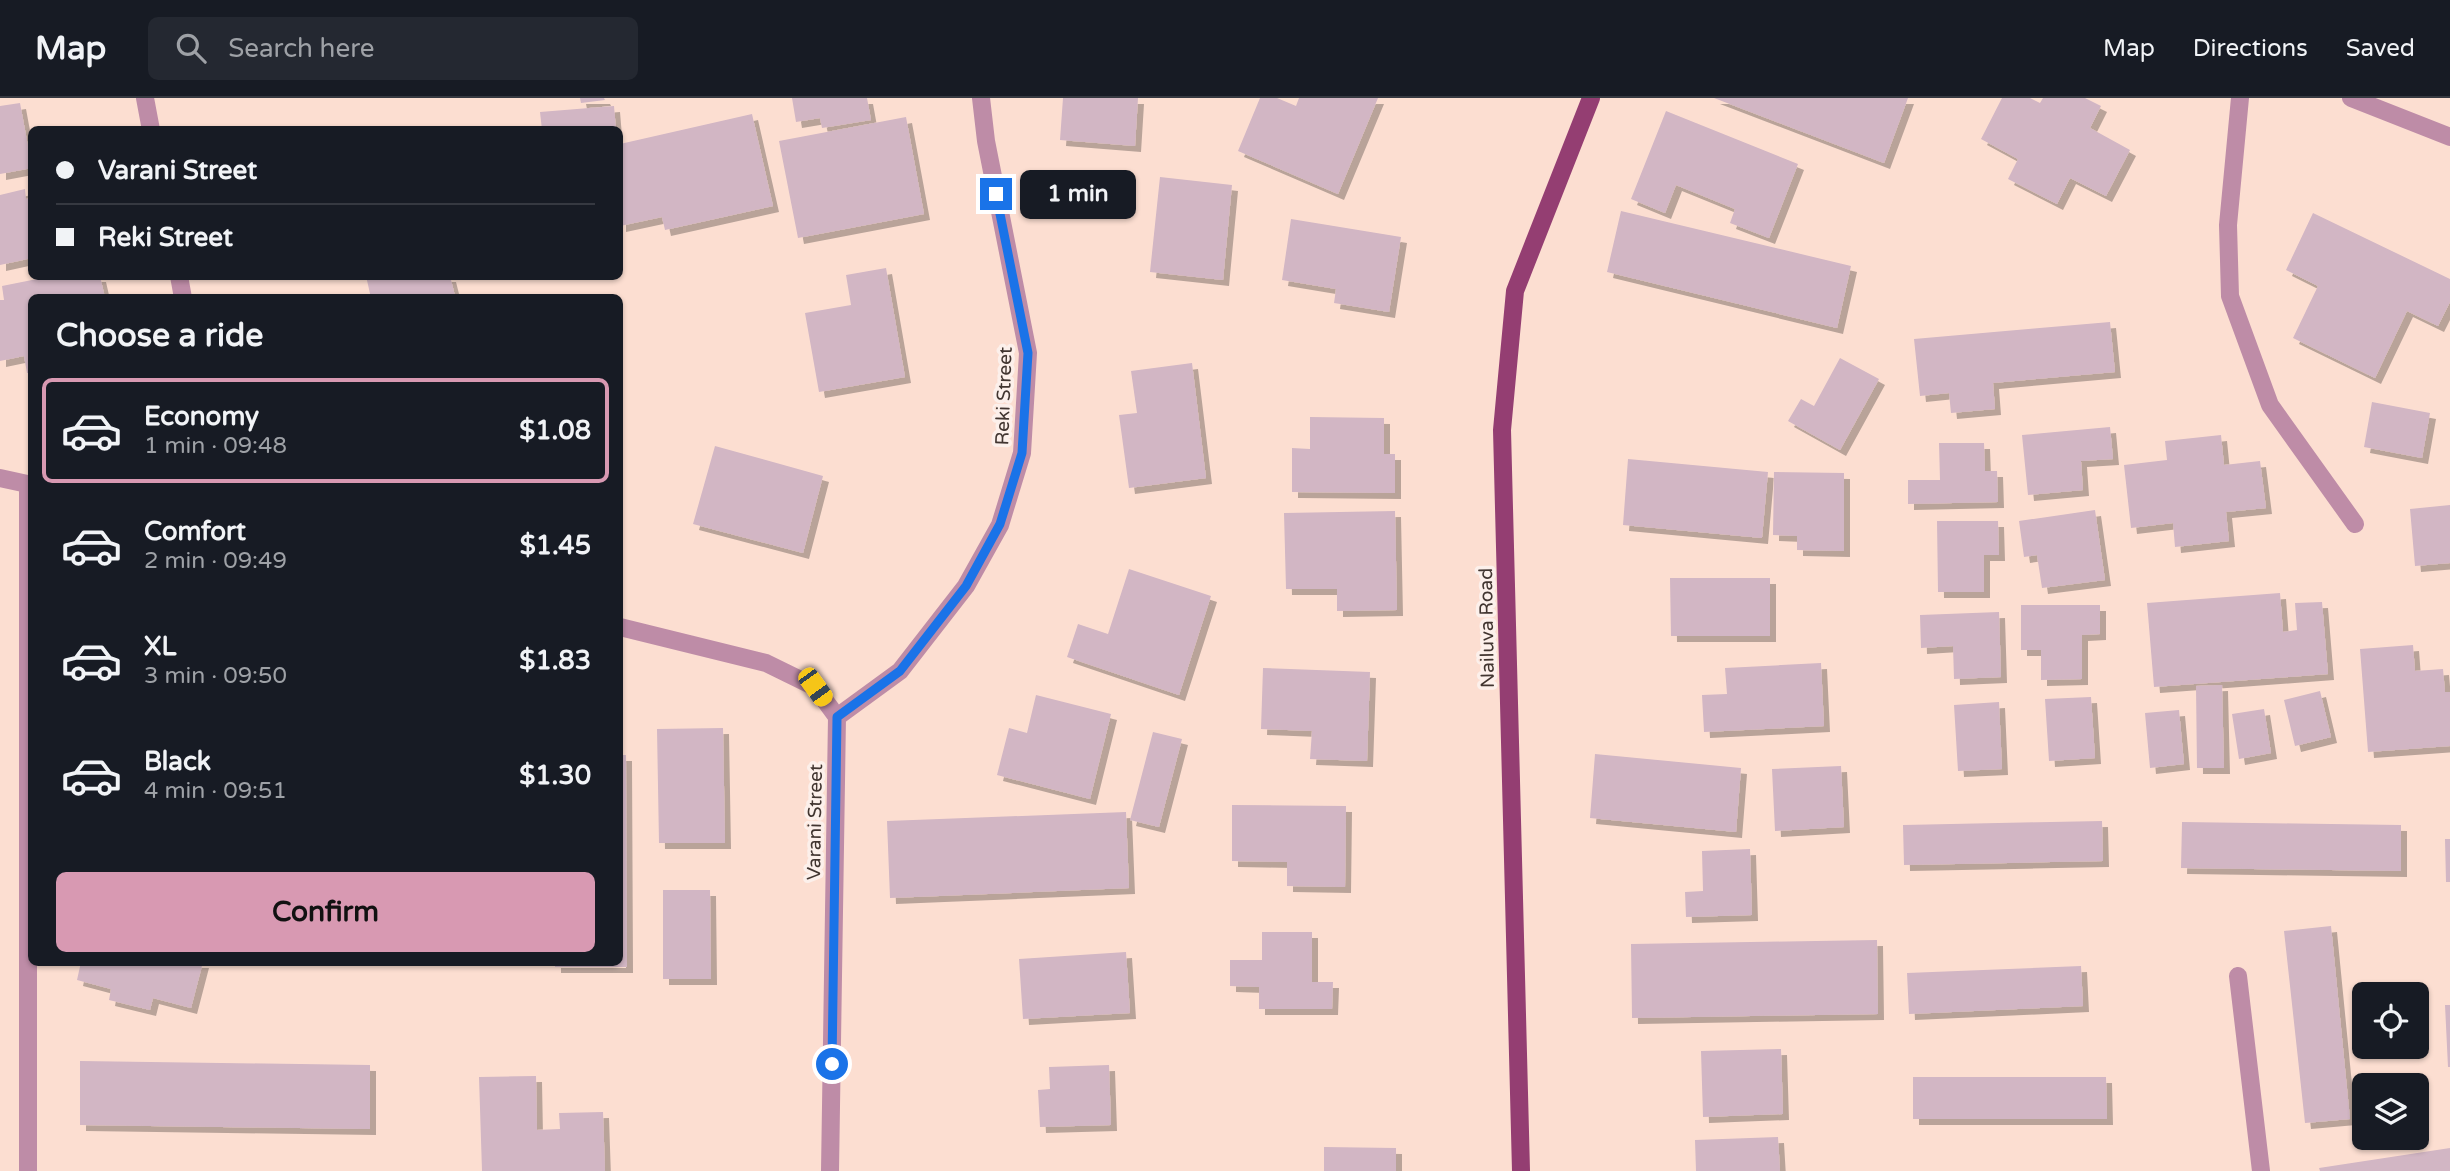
<!DOCTYPE html>
<html lang="en">
<head>
<meta charset="utf-8">
<style>
  body { margin:0; font-family:"Varela Round",sans-serif; background:#242831; color:#f1f3f6; height:100vh; display:flex; flex-direction:column; font-size:26px; white-space:nowrap }
  * { box-sizing:border-box; margin:0 }
  p { font-size:23px; color:#9ea1a6 }
  .icon { flex:none; width:38px; height:38px; fill:none; stroke:currentColor; stroke-width:2; stroke-linecap:round; stroke-linejoin:round }
  .map { position:relative; flex:1; overflow:hidden }
  .sheet { position:absolute; left:28px; top:196px; width:595px; height:672px; display:flex; flex-direction:column; background:#171b24; border-radius:10px; box-shadow:0 2px 5px #0004 }
  .sheet>* { flex:none }
  .guide { position:absolute; left:28px; top:28px; width:595px; height:154px; border-radius:10px; box-shadow:0 2px 5px #0004; display:grid; align-content:center; height:154px; padding:0 28px; background:#171b24 }
  .buttons { position:absolute; left:2352px; top:884px; display:grid; gap:14px }
  .buttons a { display:grid; place-items:center; width:77px; height:77px; border-radius:10px; background:#171b24; box-shadow:0 2px 5px #0004; font-size:35px }
  .end { position:absolute; width:32px; height:32px; margin:-16px; border:9px solid #1a73e8; background:#fff; box-shadow:0 0 0 4px #fff }
  .from { border-radius:50% }
  .bubble { position:absolute; height:49px; border-radius:10px; background:#171b24; box-shadow:0 2px 5px #0004; font-size:23px; font-weight:800; line-height:49px; text-align:center }
  .car { position:absolute; width:21px; height:42px; margin:-21px -10px; border-radius:9px; box-shadow:0 0 5px 2px #0007; background:linear-gradient(#f5c518 24%,#345 0 40%,#f5c518 0 76%,#345 0 86%,#f5c518 0) }
  .guide b { display:flex; align-items:center; gap:24px; height:66px; font-size:26px }
  .guide b+b { border-top:2px solid #363941 }
  .guide i { width:18px; height:18px; background:#f1f3f6 }
  ul { padding:0; list-style:none }
  li { display:flex; align-items:center; gap:21px; height:105px; margin:0 14px 10px; padding:0 14px; border:4px solid transparent; border-radius:10px }
  li div { flex:1 }
  li b { display:block; font-size:26px }
  li em { font-style:normal; font-weight:800 }
  li.active { border-color:#d899b2 }
  li>.icon { width:63px; height:63px; stroke-width:1.5 }
  h2 { padding:0 28px; font-size:32px; line-height:84px }
  .cta { display:flex; gap:14px; margin-top:auto; padding:14px 28px }
  .cta a { flex:1; height:80px; border-radius:10px; background:#d899b2; color:#111; font-size:28px; font-weight:800; line-height:80px; text-align:center }
  header { display:flex; align-items:center; gap:42px; box-sizing:border-box; height:98px; padding:0 35px; background:#171b24; border-bottom:2px solid #363941 }
  header strong { font-size:33px }
  nav { display:flex; gap:38px; margin-inline-start:auto; font-size:24px }
  .search { width:490px; height:63px; background:#242831; display:flex; align-items:center; gap:18px; box-sizing:border-box; padding:0 24px; border-radius:10px; color:#9ea1a6; font-size:26px }
  .map>svg:first-child { display:block }
  .building { fill:#d2b6c4; filter:url(#shadow) }
  .lines { fill:none; stroke-linecap:round; stroke-linejoin:round }
  .minor { stroke:#be8ca7; stroke-width:18 }
  .major { stroke:#943e72; stroke-width:18 }
  .route { stroke:#1a73e8; stroke-width:9 }
  .labels { text-anchor:middle; stroke-width:7; stroke-linejoin:round; paint-order:stroke }
  .street-label { font-size:19px; fill:#413530; stroke:#fcf0eb }
</style>
</head>
<body>
<header>
<strong>Map</strong>
<div class="search"><svg class="icon" aria-label="search" viewBox="0 0 24 24"><circle cx="10" cy="10" r="6"/><path d="M15 15l6 6"/></svg>Search here</div>
<nav><a>Map</a><a>Directions</a><a>Saved</a></nav>
</header>
<div class="map">
<svg width="2450" height="1073" viewBox="0 0 2450 1073">
  <defs>
    <filter id="shadow"><feDropShadow dx="6" dy="6" stdDeviation="0" flood-color="#0004"/></filter>
  </defs>
  <rect width="100%" height="100%" fill="#fcded1"/>
  <path class="building" d="M580,0h24l1,2 -24,3z
    M792,0h75l4,22 -49,8 -2,-10 -24,4z
    M1063,0h75l-3,48 -75,-6z
    M1260,0h17l19,8 3,-8h79l-40,96 -100,-43z
    M1714,0h194l-24,65z
    M2002,0h28l10,5 3,-5h42l16,8 -11,22 40,22 -24,46 -36,-18 -13,26 -49,-25 10,-20 -37,-20z
    M20,5l12,65 -32,6v-68z
    M614,8l2,24h-74l-2,-18z
    M1666,13l132,53 -29,74 -39,-15 5,-14 -59,-24 -11,28 -34,-14z
    M752,16l21,92 -108,24 -3,-13 -42,9v-82z
    M906,19l18,97 -126,24 -19,-97z
    M1160,79l72,8 -9,95 -73,-8z
    M25,91l1,10 6,-1v60l-32,7v-70z
    M1621,113l230,55 -14,62 -230,-56z
    M2313,115l137,66v23l-12,24 -31,-15 -32,67 -82,-40 25,-52 -32,-16z
    M1291,121l110,18 -12,75 -55,-9 2,-14 -54,-9z
    M886,170l19,109 -86,15 -14,-79 46,-8 -5,-30z
    M52,178h48l5,22h-73v75h-5l-3,-17 -24,5v-61h4l-2,-14z
    M366,178h84l5,20 -84,2z
    M2110,224l5,50 -122,11 2,26 -44,4 -2,-20 -29,3 -6,-57z
    M1840,260l39,21 -39,71 -52,-29 13,-22 13,7z
    M1192,265l14,115 -77,10 -10,-73 18,-2 -6,-42z
    M2372,304l58,11 -8,45 -58,-11z
    M1310,319l74,1v36h11v39l-103,-1v-44l18,1z
    M2110,329l3,32 -32,2 2,29 -55,5 -6,-60z
    M2221,337l3,30 36,-4 6,47 -40,4 3,29 -54,6 -2,-24 -42,5 -7,-63 43,-5 -2,-19z
    M1939,345h45l1,28h12l1,31 -90,2v-24h32z
    M715,348l108,30 -20,77 -110,-29z
    M1628,361l140,13 -6,66 -139,-13z
    M1774,374l70,1v78l-47,-1v-14l-24,-1z
    M2450,407v58l-35,3 -5,-57z
    M2095,412l10,70 -63,8 -5,-33 -13,2 -5,-36z
    M1395,413l2,99 -60,1v-22h-51l-2,-76z
    M1937,423h61l1,34h-15v37h-46z
    M1129,471l82,27 -32,99 -112,-38 11,-33 30,10z
    M1670,480h100v58h-99z
    M2280,495l3,39 14,-2 -2,-27 27,-1 6,72 -174,13 -7,-84z
    M2021,507h79v29l-18,1v44l-41,1v-30h-20z
    M1999,514l2,65 -47,2 -1,-33 -32,2 -1,-33z
    M2413,547l2,26 28,-2 2,23h5v54l-82,6 -8,-103z
    M1821,565l3,63 -120,6 -2,-37 25,-1 -2,-26z
    M1263,570l107,4 -3,89 -57,-2 2,-28 -51,-2z
    M2222,587l2,83h-27l-1,-82z
    M2320,593l11,46 -36,9 -11,-46z
    M1036,597l75,19 -21,85 -93,-24 12,-47 18,5z
    M2091,599l4,61 -46,3 -4,-62z
    M1999,604l3,67 -44,2 -4,-66z
    M2264,611l7,44 -32,6 -7,-45z
    M2179,612l5,54 -34,4 -5,-55z
    M723,630l2,115h-66l-2,-114z
    M1153,634l29,7 -23,88 -29,-7z
    M1595,656l146,14 -5,64 -146,-14z
    M620,657h6l1,212h-72v-5h65z
    M1841,668l3,61 -69,4 -3,-62z
    M1232,707l114,1 -1,81 -58,-1v-24l-55,-1z
    M1126,714l3,76 -239,10 -3,-77z
    M2102,723l1,40 -199,4 -1,-40z
    M2182,724l219,3v46l-220,-3z
    M2445,741h5v43h-4z
    M1750,751l2,66 -66,2 -1,-25 18,-1 -1,-40z
    M663,792h47l1,89h-48z
    M2331,828l19,193 -45,4 -21,-192z
    M1262,834h50v50h21l-1,27h-73v-22l-29,-1v-26h32z
    M1877,842l1,74 -246,4 -1,-74z
    M1126,854l4,61 -107,6 -4,-60z
    M81,864h122l-12,46 -38,-10 -3,12 -41,-10 2,-11 -34,-9z
    M2081,868l2,40 -174,8 -2,-41z
    M2445,907h5v62h-2z
    M1781,951l2,65 -80,3 -2,-66z
    M80,963l290,4v64l-290,-4z
    M1109,967l2,60 -71,2 -2,-37 12,-1 -1,-22z
    M536,978l1,54 23,-1 -1,-16 44,-1 2,59h-123l-3,-94z
    M1913,979h193l1,42h-194z
    M1778,1039l2,34h-84l-1,-31z
    M1324,1049l72,1v23h-72z
    M2450,1050v23h-130l-1,-3z"/>
  <g class="lines">
    <path class="minor" d="M145,0l6,32
      M2240,0l-12,127 2,71 40,109 85,119
      M2351,0l99,39
      M179,178l4,22
      M0,380l32,7
      M28,386v687
      M620,529l146,36 49,24 22,30 -7,454
      M837,619l63,-46 66,-85 34,-61 22,-72 6,-100 -42,-212 -5,-43
      M2238,878l23,195"/>
    <path class="major" d="M1521,1073l-19,-741 13,-139 76,-193"/>
  </g>
  <g class="lines">
    <path class="route" d="M832,966l5,-347 63,-46 66,-85 34,-62 22,-71 6,-100 -32,-159"/>
  </g>
  <g class="labels">
    <g class="street-label">
      <text transform="translate(1003 298) rotate(-88)" y="7">Reki Street</text>
      <text transform="translate(1486 530) rotate(-91)" y="7">Nailuva Road</text>
      <text transform="translate(814 724) rotate(-89)" y="7">Varani Street</text>
    </g>
  </g>
</svg>
<div class="buttons">
<a><svg class="icon" aria-label="locate" viewBox="0 0 24 24"><circle cx="12" cy="12" r="6"/><path d="M12 2v4M12 18v4M2 12h4M18 12h4"/></svg></a>
<a><svg class="icon" aria-label="layers" viewBox="0 0 24 24"><path d="M12 4l9 5-9 5-9-5zM3 14l9 5 9-5"/></svg></a>
</div>
<i class="end from" style="left:832px;top:966px"></i>
<i class="end" style="left:996px;top:96px"></i>
<div class="bubble" style="left:1020px;top:72px;width:116px">1 min</div>
<i class="car" style="left:815px;top:589px;rotate:144deg"></i>
<div class="guide">
<b><i class="from"></i>Varani Street</b>
<b><i></i>Reki Street</b>
</div>
<section class="sheet">
<h2>Choose a ride</h2>
<ul>
<li class="active"><svg class="icon" aria-label="car" viewBox="0 0 24 24"><path d="M5 17H2v-5l4-1 3-4h7l3 4 3 1v5h-3M9 17h6M6 11h13"/><circle cx="7" cy="17" r="2"/><circle cx="17" cy="17" r="2"/></svg><div><b>Economy</b><p>1 min · 09:48</p></div><em>$1.08</em></li>
<li><svg class="icon" aria-label="car" viewBox="0 0 24 24"><path d="M5 17H2v-5l4-1 3-4h7l3 4 3 1v5h-3M9 17h6M6 11h13"/><circle cx="7" cy="17" r="2"/><circle cx="17" cy="17" r="2"/></svg><div><b>Comfort</b><p>2 min · 09:49</p></div><em>$1.45</em></li>
<li><svg class="icon" aria-label="car" viewBox="0 0 24 24"><path d="M5 17H2v-5l4-1 3-4h7l3 4 3 1v5h-3M9 17h6M6 11h13"/><circle cx="7" cy="17" r="2"/><circle cx="17" cy="17" r="2"/></svg><div><b>XL</b><p>3 min · 09:50</p></div><em>$1.83</em></li>
<li><svg class="icon" aria-label="car" viewBox="0 0 24 24"><path d="M5 17H2v-5l4-1 3-4h7l3 4 3 1v5h-3M9 17h6M6 11h13"/><circle cx="7" cy="17" r="2"/><circle cx="17" cy="17" r="2"/></svg><div><b>Black</b><p>4 min · 09:51</p></div><em>$1.30</em></li>
</ul>
<div class="cta"><a>Confirm</a></div>
</section>
</div>
</body>
</html>
